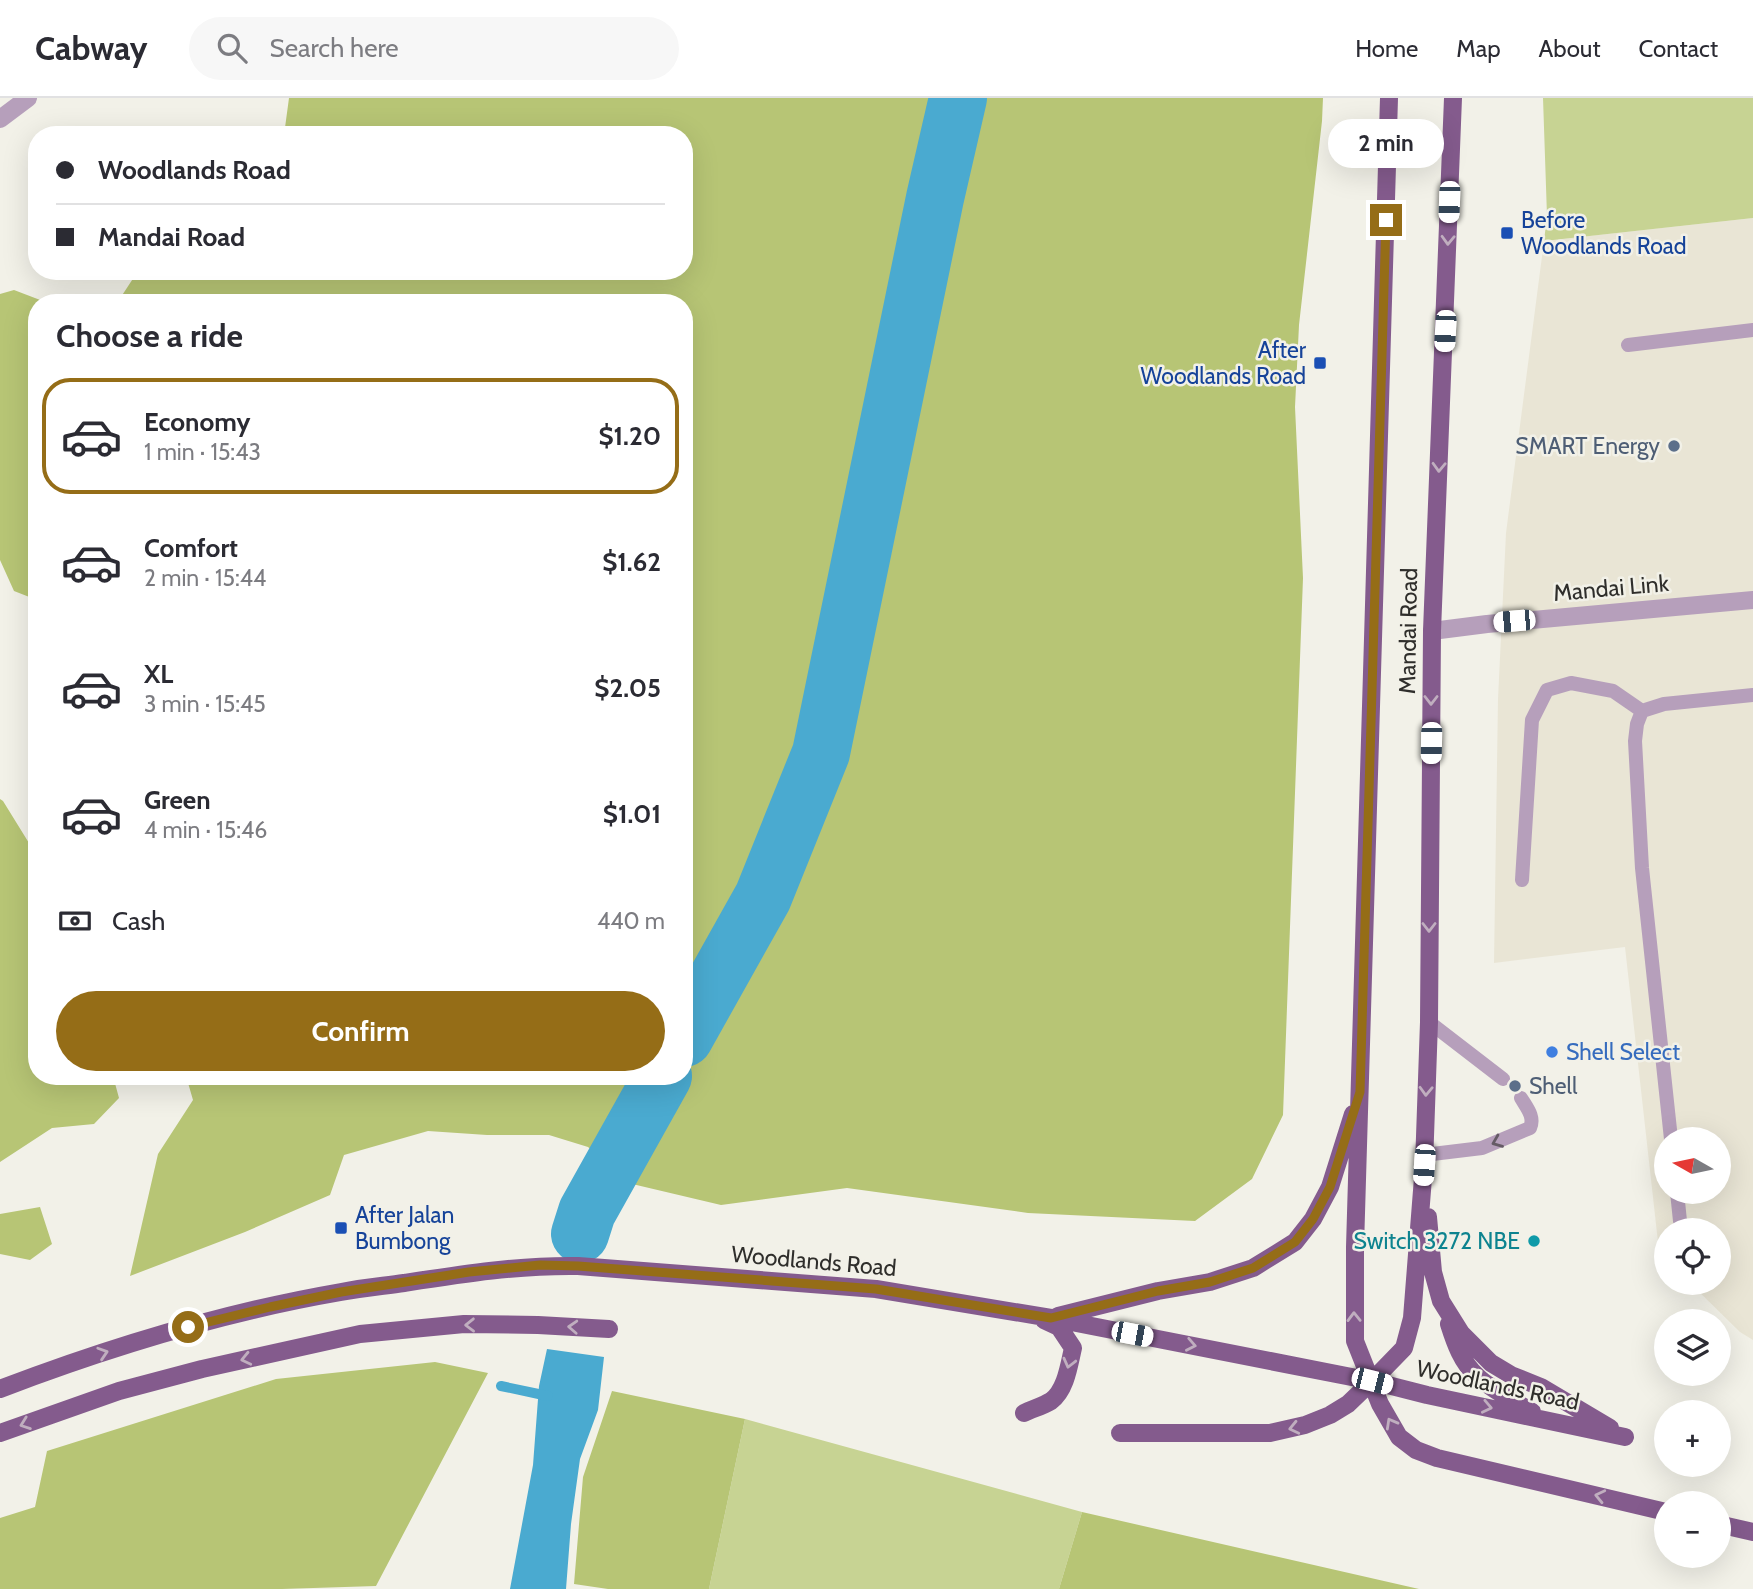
<!DOCTYPE html>
<html lang="en">
<head>
<meta charset="utf-8">
<style>
  body { margin:0; font-family:Cabin,sans-serif; background:#f7f7f7; color:#2b2b33; height:100vh; display:flex; flex-direction:column; font-size:26px; white-space:nowrap }
  * { box-sizing:border-box; margin:0 }
  p { font-size:23px; color:#7c7c81 }
  .icon { flex:none; width:38px; height:38px; fill:none; stroke:currentColor; stroke-width:2; stroke-linecap:round; stroke-linejoin:round }
  .map { position:relative; flex:1; overflow:hidden }
  .sheet { position:absolute; left:28px; top:196px; width:665px; height:791px; display:flex; flex-direction:column; background:#fff; border-radius:28px; box-shadow:0 7px 28px #0002 }
  .sheet>* { flex:none }
  .top-card { position:absolute; left:28px; top:28px; width:665px; height:154px; border-radius:28px; box-shadow:0 7px 28px #0002; display:grid; align-content:center; height:154px; padding:0 28px; background:#fff }
  .needle { width:46px; rotate:279deg }
  .controls { position:absolute; left:1654px; top:1029px; display:grid; gap:14px }
  .controls a { display:grid; place-items:center; width:77px; height:77px; border-radius:50%; background:#fff; box-shadow:0 7px 28px #0002; font-size:35px }
  .end { position:absolute; width:32px; height:32px; margin:-16px; border:9px solid #956d17; background:#fff; box-shadow:0 0 0 4px #fff }
  .from { border-radius:50% }
  .bubble { position:absolute; height:49px; border-radius:24px; background:#fff; box-shadow:0 7px 28px #0002; font-size:23px; font-weight:700; line-height:49px; text-align:center }
  .car { position:absolute; width:21px; height:42px; margin:-21px -10px; border-radius:9px; box-shadow:0 0 5px 2px #0007; background:linear-gradient(#fff 24%,#345 0 40%,#fff 0 76%,#345 0 86%,#fff 0) }
  .top-card b { display:flex; align-items:center; gap:24px; height:66px; font-size:26px }
  .top-card b+b { border-top:2px solid #e1e1e2 }
  .top-card i { width:18px; height:18px; background:#2b2b33 }
  ul { padding:0; list-style:none }
  li { display:flex; align-items:center; gap:21px; height:116px; margin:0 14px 10px; padding:0 14px; border:4px solid transparent; border-radius:28px }
  li div { flex:1 }
  li b { display:block; font-size:26px }
  li em { font-style:normal; font-weight:700 }
  li.active { border-color:#956d17 }
  li>.icon { width:63px; height:63px; stroke-width:1.5 }
  h2 { padding:0 28px; font-size:32px; line-height:84px }
  .pay { display:flex; align-items:center; gap:18px; height:77px; padding:0 28px; font-size:26px }
  .pay p { margin-inline-start:auto }
  .cta { display:flex; gap:14px; margin-top:auto; padding:14px 28px }
  .cta a { flex:1; height:80px; border-radius:42px; background:#956d17; color:#fff; font-size:28px; font-weight:700; line-height:80px; text-align:center }
  header { display:flex; align-items:center; gap:42px; box-sizing:border-box; height:98px; padding:0 35px; background:#fff; border-bottom:2px solid #e1e1e2 }
  header strong { font-size:33px }
  nav { display:flex; gap:38px; margin-inline-start:auto; font-size:24px }
  .search { width:490px; height:63px; background:#f7f7f7; display:flex; align-items:center; gap:18px; box-sizing:border-box; padding:0 24px; border-radius:38px; color:#7c7c81; font-size:26px }
  .map>svg:first-child { display:block }
  .built { fill:#e9e5d5; fill-rule:evenodd }
  .green { fill:#c7d393 }
  .forest { fill:#b7c575 }
  .water { fill:#4aaad0 }
  .lines { fill:none; stroke-linecap:round; stroke-linejoin:round }
  .stream { stroke:#4aaad0; stroke-width:10 }
  .river { stroke:#4aaad0; stroke-width:58 }
  .lane { stroke:#b69fbb; stroke-width:14 }
  .street { stroke:#b69fbb; stroke-width:18 }
  .primary { stroke:#845b8d; stroke-width:18 }
  .oneway { stroke:#c0aebf }
  .oneway2 { stroke:#655b65 }
  .route { stroke:#956d17; stroke-width:9 }
  .transit-dot { fill:#1a4fb4; stroke:#f2f1e8; stroke-width:2.5 }
  .service-dot { fill:#5c6f8a; stroke:#f2f1e8; stroke-width:2.5 }
  .shop-dot { fill:#3f7fe0; stroke:#f2f1e8; stroke-width:2.5 }
  .culture-dot { fill:#0f9aa8; stroke:#f2f1e8; stroke-width:2.5 }
  .labels { text-anchor:middle; stroke-width:5; stroke-linejoin:round; paint-order:stroke }
  .transit-label { font-size:23px; fill:#164399; stroke:#f2f1e8; text-anchor:start }
  .service-label { font-size:23px; fill:#4e5e75; stroke:#f2f1e8; text-anchor:end }
  .street-label { font-size:23px; fill:#2f2e2b; stroke:#f2f1e8 }
  .shop-label { font-size:23px; fill:#366cbe; stroke:#f2f1e8; text-anchor:start }
  .culture-label { font-size:23px; fill:#0d838f; stroke:#f2f1e8; text-anchor:end }
</style>
</head>
<body>
<header>
<strong>Cabway</strong>
<div class="search"><svg class="icon" aria-label="search" viewBox="0 0 24 24"><circle cx="10" cy="10" r="6"/><path d="M15 15l6 6"/></svg>Search here</div>
<nav><a>Home</a><a>Map</a><a>About</a><a>Contact</a></nav>
</header>
<div class="map">
<svg width="1753" height="1491" viewBox="0 0 1753 1491">
  <rect width="100%" height="100%" fill="#f2f1e8"/>
  <path class="built" d="M1753,120v1122l-13,-8 -50,-49h28v-53h-52v29l-7,-8 -34,-304 -131,16 4,-264 8,-166 38,-292zM1666,1041h52v53h-52z"/>
  <path class="green" d="M1543,0h210v120l-209,23 3,-25z
    M745,1321l337,93 -23,77h-350z"/>
  <path class="forest" d="M289,0h1034l-1,23 -23,204 -4,82 8,171 -20,537 -31,64 -57,42 -167,-8 -181,-25 -126,17 -93,-22 -40,-36 -39,-12h-62l-59,-4 -84,24 -14,40 -85,37 -115,44 28,-122 35,-54 -7,-24h498v-773h-567l21,-32h546v-136h-400z
    M14,192l34,13h-11v297l-23,-9 -14,-31v-266z
    M0,701l3,2 34,55v220h76l6,22 -25,26 -42,4 -52,34z
    M40,1109l12,37 -22,16 -30,-6v-40z
    M435,1264l53,11 -112,213 -94,3h-282v-71l35,-11 12,-56 229,-72z
    M612,1293l133,28 -36,170h-101l-34,-5 9,-107z
    M1082,1414l337,77h-360z"/>
  <path class="water" d="M547,1251l57,8 -6,53 -18,49 -9,65 -5,65h-56l23,-124 6,-79z"/>
  <g class="lines">
    <path class="stream" d="M501,1288l47,10"/>
    <path class="river" d="M684,940l79,-141 58,-144 114,-555 23,-100
      M580,1136l7,-22 76,-136"/>
    <path class="lane" d="M1628,247l125,-15
      M1642,613l-5,13 -2,17 7,127 29,271
      M1642,613l22,-7 89,-9
      M1522,782l10,-160 15,-30 24,-7 42,8 29,20
      M1429,924l74,57
      M1424,1057l58,-7 48,-20c5,-11 -3,-20 -9,-30
      M1677,1094l3,29"/>
    <path class="street" d="M0,21l28,-21
      M1432,533l55,-7 266,-24"/>
    <path class="primary" d="M1389,0l-34,1149v94l25,63 19,33 17,13 21,8 229,54
      M1428,1119l5,55 8,29 20,32 30,30 20,12 30,12 69,41
      M1058,1218l100,-25 52,-9 43,-14 42,-26 18,-23 17,-32 23,-73
      M1449,1226c6,19 13,39 28,52 13,13 39,26 55,36
      M0,1291c110,-42 225,-77 341,-97 21,-4 42,-6 63,-9 58,-9 115,-18 174,-17l298,23 175,29 321,63 55,14 198,42
      M1024,1315c8,-4 19,-7 27,-12 15,-11 18,-36 22,-53l-14,-21 -15,-7
      M0,1335l119,-42 83,-22 158,-35 104,-10 74,1 71,4
      M1120,1335h150l35,-8 25,-10 18,-11 24,-23 32,-33 8,-30 12,-153 5,-143 3,-391 21,-533
      M1718,1426l35,8"/>
  </g>
  <defs><path id="oneway-chevron" d="M-2-3.5L2.5 0L-2 3.5" fill="none" stroke-width="1.6" stroke-linecap="round" stroke-linejoin="round" transform="scale(1.75)"/></defs>
  <g class="oneway">
    <use href="#oneway-chevron" transform="translate(1448 142) rotate(92)"/>
    <use href="#oneway-chevron" transform="translate(1439 369) rotate(92)"/>
    <use href="#oneway-chevron" transform="translate(1431 602) rotate(90)"/>
    <use href="#oneway-chevron" transform="translate(1429 829) rotate(90)"/>
    <use href="#oneway-chevron" transform="translate(1426 993) rotate(92)"/>
    <use href="#oneway-chevron" transform="translate(1354 1219) rotate(-91)"/>
    <use href="#oneway-chevron" transform="translate(470 1227) rotate(179)"/>
    <use href="#oneway-chevron" transform="translate(573 1229) rotate(-177)"/>
    <use href="#oneway-chevron" transform="translate(1191 1247) rotate(11)"/>
    <use href="#oneway-chevron" transform="translate(103 1255) rotate(-18)"/>
    <use href="#oneway-chevron" transform="translate(246 1261) rotate(167)"/>
    <use href="#oneway-chevron" transform="translate(1069 1265) rotate(104)"/>
    <use href="#oneway-chevron" transform="translate(1487 1309) rotate(12)"/>
    <use href="#oneway-chevron" transform="translate(1391 1325) rotate(-119)"/>
    <use href="#oneway-chevron" transform="translate(25 1326) rotate(160)"/>
    <use href="#oneway-chevron" transform="translate(1294 1330) rotate(167)"/>
    <use href="#oneway-chevron" transform="translate(1600 1398) rotate(-167)"/>
  </g>
  <use class="oneway2" href="#oneway-chevron" transform="translate(1497 1044) rotate(158)"/>
  <g class="lines">
    <path class="route" d="M188,1229l82,-20 71,-15 128,-20 71,-7 38,1 298,23 175,29 107,-27 52,-9 43,-14 42,-26 18,-23 17,-32 30,-95 26,-872"/>
  </g>
  <g class="transit-dot">
    <rect x="1500" y="128" width="14" height="14" rx="3.5"/>
    <rect x="1313" y="258" width="14" height="14" rx="3.5"/>
    <rect x="334" y="1123" width="14" height="14" rx="3.5"/>
  </g>
  <g class="service-dot">
    <circle cx="1674" cy="348" r="7"/>
    <circle cx="1515" cy="988" r="7"/>
  </g>
  <circle class="shop-dot" cx="1552" cy="954" r="7"/>
  <circle class="culture-dot" cx="1534" cy="1143" r="7"/>
  <g class="labels">
    <g class="transit-label">
      <text x="1521" y="130">Before<tspan x="1521" dy="26">Woodlands Road</tspan></text>
      <text x="1306" y="260" text-anchor="end">After<tspan x="1306" dy="26">Woodlands Road</tspan></text>
      <text x="355" y="1125">After Jalan<tspan x="355" dy="26">Bumbong</tspan></text>
    </g>
    <g class="service-label">
      <text x="1660" y="356">SMART Energy</text>
      <text x="1529" y="996" text-anchor="start">Shell</text>
    </g>
    <g class="street-label">
      <text transform="translate(1611 490) rotate(-5)" y="8">Mandai Link</text>
      <text transform="translate(1408 533) rotate(-89)" y="8">Mandai Road</text>
      <text transform="translate(814 1163) rotate(5)" y="8">Woodlands Road</text>
      <text transform="translate(1498 1287) rotate(12)" y="8">Woodlands Road</text>
    </g>
    <g class="shop-label">
      <text x="1566" y="962">Shell Select</text>
    </g>
    <g class="culture-label">
      <text x="1520" y="1151">Switch 3272 NBE</text>
    </g>
  </g>
</svg>
<div class="controls">
<a><svg class="needle" viewBox="-14 -14 28 28"><path d="M0-13l5 13h-10z" fill="#e53935"/><path d="M0 13l5-13h-10z" fill="#7c7c81"/></svg></a>
<a><svg class="icon" aria-label="locate" viewBox="0 0 24 24"><circle cx="12" cy="12" r="6"/><path d="M12 2v4M12 18v4M2 12h4M18 12h4"/></svg></a>
<a><svg class="icon" aria-label="layers" viewBox="0 0 24 24"><path d="M12 4l9 5-9 5-9-5zM3 14l9 5 9-5"/></svg></a>
<a>+</a>
<a>−</a>
</div>
<i class="end from" style="left:188px;top:1229px"></i>
<i class="end" style="left:1386px;top:122px"></i>
<div class="bubble" style="left:1328px;top:21px;width:116px">2 min</div>
<i class="car" style="left:1449px;top:104px;rotate:182deg"></i>
<i class="car" style="left:1445px;top:233px;rotate:183deg"></i>
<i class="car" style="left:1514px;top:523px;rotate:265deg"></i>
<i class="car" style="left:1431px;top:645px;rotate:181deg"></i>
<i class="car" style="left:1424px;top:1067px;rotate:184deg"></i>
<i class="car" style="left:1132px;top:1236px;rotate:101deg"></i>
<i class="car" style="left:1372px;top:1283px;rotate:104deg"></i>
<div class="top-card">
<b><i class="from"></i>Woodlands Road</b>
<b><i></i>Mandai Road</b>
</div>
<section class="sheet">
<h2>Choose a ride</h2>
<ul>
<li class="active"><svg class="icon" aria-label="car" viewBox="0 0 24 24"><path d="M5 17H2v-5l4-1 3-4h7l3 4 3 1v5h-3M9 17h6M6 11h13"/><circle cx="7" cy="17" r="2"/><circle cx="17" cy="17" r="2"/></svg><div><b>Economy</b><p>1 min · 15:43</p></div><em>$1.20</em></li>
<li><svg class="icon" aria-label="car" viewBox="0 0 24 24"><path d="M5 17H2v-5l4-1 3-4h7l3 4 3 1v5h-3M9 17h6M6 11h13"/><circle cx="7" cy="17" r="2"/><circle cx="17" cy="17" r="2"/></svg><div><b>Comfort</b><p>2 min · 15:44</p></div><em>$1.62</em></li>
<li><svg class="icon" aria-label="car" viewBox="0 0 24 24"><path d="M5 17H2v-5l4-1 3-4h7l3 4 3 1v5h-3M9 17h6M6 11h13"/><circle cx="7" cy="17" r="2"/><circle cx="17" cy="17" r="2"/></svg><div><b>XL</b><p>3 min · 15:45</p></div><em>$2.05</em></li>
<li><svg class="icon" aria-label="car" viewBox="0 0 24 24"><path d="M5 17H2v-5l4-1 3-4h7l3 4 3 1v5h-3M9 17h6M6 11h13"/><circle cx="7" cy="17" r="2"/><circle cx="17" cy="17" r="2"/></svg><div><b>Green</b><p>4 min · 15:46</p></div><em>$1.01</em></li>
</ul>
<div class="pay"><svg class="icon" aria-label="cash" viewBox="0 0 24 24"><path d="M3 7h18v10H3z"/><circle cx="12" cy="12" r="2"/></svg>Cash<p>440 m</p></div>
<div class="cta"><a>Confirm</a></div>
</section>
</div>
</body>
</html>
